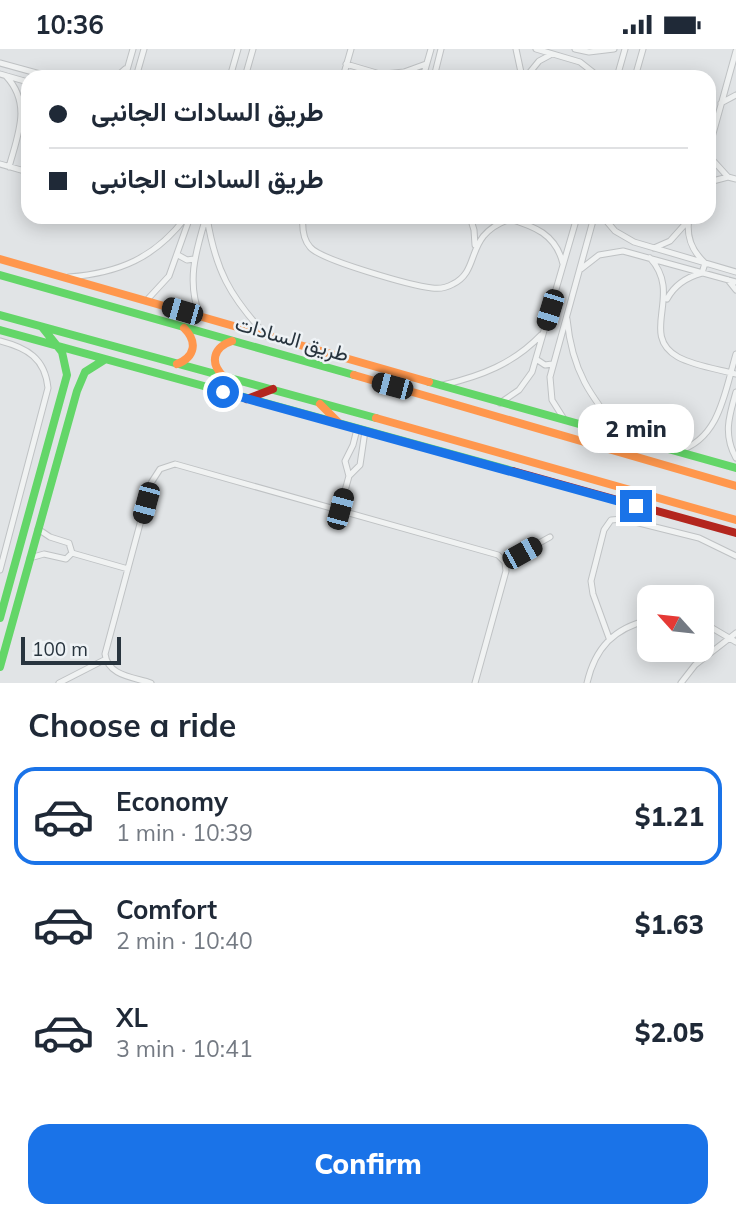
<!DOCTYPE html>
<html lang="en">
<head>
<meta charset="utf-8">
<style>
  body { margin:0; font-family:Mulish,Vazirmatn,sans-serif; background:#f2f2f3; color:#1f2937; height:100vh; display:flex; flex-direction:column; font-size:26px; white-space:nowrap }
  * { box-sizing:border-box; margin:0 }
  p { font-size:23px; color:#747a83 }
  .icon { flex:none; width:38px; height:38px; fill:none; stroke:currentColor; stroke-width:2; stroke-linecap:round; stroke-linejoin:round }
  .map { position:relative; height:634px; overflow:hidden }
  .details { display:flex; flex-direction:column; background:#fff; flex:1 }
  .details>* { flex:none }
  .banner { position:absolute; left:21px; top:21px; width:695px; height:154px; border-radius:21px; box-shadow:0 4px 18px #0003; display:grid; align-content:center; height:154px; padding:0 28px; background:#fff }
  .needle { width:46px; rotate:297deg }
  .fabs { position:absolute; left:637px; top:536px; display:grid; gap:14px }
  .fabs a { display:grid; place-items:center; width:77px; height:77px; border-radius:14px; background:#fff; box-shadow:0 4px 18px #0003; font-size:35px }
  .scale { position:absolute; left:21px; bottom:18px; width:100px; box-sizing:border-box; padding-left:7px; border:4px solid #28343e; border-top:0; font-size:19px; line-height:24px; white-space:nowrap; color:#28343e; -webkit-text-stroke:5px #eef2f5; paint-order:stroke }
  .end { position:absolute; width:32px; height:32px; margin:-16px; border:9px solid #1a73e8; background:#fff; box-shadow:0 0 0 4px #fff }
  .from { border-radius:50% }
  .bubble { position:absolute; height:49px; border-radius:21px; background:#fff; box-shadow:0 4px 18px #0003; font-size:23px; font-weight:800; line-height:49px; text-align:center }
  .car { position:absolute; width:21px; height:42px; margin:-21px -10px; border-radius:9px; box-shadow:0 0 5px 2px #0007; background:linear-gradient(#222 24%,#8ab4d8 0 40%,#222 0 76%,#8ab4d8 0 86%,#222 0) }
  .banner b { display:flex; align-items:center; gap:24px; height:66px; font-size:26px }
  .banner b+b { border-top:2px solid #e0e1e3 }
  .banner i { width:18px; height:18px; background:#1f2937 }
  ul { padding:0; list-style:none }
  li { display:flex; align-items:center; gap:21px; height:98px; margin:0 14px 10px; padding:0 14px; border:4px solid transparent; border-radius:21px }
  li div { flex:1 }
  li b { display:block; font-size:26px }
  li em { font-style:normal; font-weight:800 }
  li.current { border-color:#1a73e8 }
  li>.icon { width:63px; height:63px; stroke-width:1.5 }
  h2 { padding:0 28px; font-size:32px; line-height:84px }
  .action { display:flex; gap:14px; margin-top:auto; padding:14px 28px }
  .action a { flex:1; height:80px; border-radius:21px; background:#1a73e8; color:#fff; font-size:28px; font-weight:800; line-height:80px; text-align:center }
  .status { display:flex; justify-content:space-between; align-items:center; height:49px; padding:0 35px; background:#fff; direction:ltr }
  .status svg { height:19px; fill:currentColor }
  .map>svg:first-child { display:block }
  .lines { fill:none; stroke-linecap:round; stroke-linejoin:round }
  .street-casing { stroke:#bfc2c4; stroke-width:7 }
  .street { stroke:#f0f2f2; stroke-width:5 }
  .fast { stroke:#63d668; stroke-width:8 }
  .slow { stroke:#ff974d; stroke-width:8 }
  .jam { stroke:#b3261e; stroke-width:8 }
  .route { stroke:#1a73e8; stroke-width:9 }
  .labels { text-anchor:middle; stroke-width:5; stroke-linejoin:round; paint-order:stroke }
  .street-label { font-size:21px; fill:#28343e; stroke:#eef2f5 }
</style>
</head>
<body>
<div class="status"><b>10:36</b><svg viewBox="0 0 49 12"><path d="M0 12V9h3v3zM5 12V6h3v6zM10 12V3h3v9zM15 12V0h3v12zM26 1h20v11H26zM47 4h2v5h-2z"/></svg></div>
<div class="map">
<svg width="736" height="634" viewBox="0 0 736 634">
  <rect width="100%" height="100%" fill="#e1e4e6"/>
  <g class="lines">
    <g class="street-casing">
      <path id="street" d="M516,0l6,28
        M536,0l44,13 19,15
        M575,0l14,3 25,-3
        M0,14l51,14
        M346,15l44,13
        M0,25l28,8
        M385,25l19,-2 22,-8
        M6,27c26,28 12,58 3,91
        M116,28l9,-8
        M125,28l8,-28
        M136,28l8,-28
        M230,28l8,-28
        M245,28l8,-28
        M343,28l8,-28
        M423,28l8,-28
        M434,28l7,-28
        M526,28l13,-16 13,-7
        M617,28l8,-28
        M635,28l8,-28
        M721,54l15,-8
        M709,99l27,-97
        M709,107l19,21
        M0,115l28,8
        M709,133l19,-5 8,2
        M207,168c8,52 23,80 59,118
        M303,168c-1,11 0,22 7,30 10,13 103,39 122,41 7,1 14,0 21,-4 29,-14 10,-49 57,-65
        M470,168l4,13 1,15
        M603,168l12,14 19,11 102,30
        M507,169c27,8 49,16 56,46
        M654,199l16,-7 17,-19
        M178,206l9,5 7,-1
        M650,209c34,37 -12,76 28,99 17,9 39,12 58,17
        M581,220l18,-14 24,-4 113,31
        M69,228c50,-4 86,-19 117,-60
        M728,231l8,10
        M667,250c8,-15 20,-22 35,-26l3,-10c-14,-13 -19,-27 -16,-46
        M146,252l23,-25 21,-59
        M200,267c-14,-35 -4,-65 6,-99
        M567,270c5,52 23,77 56,117
        M0,292c27,7 45,17 48,47l-48,182
        M536,310l9,6 7,-1
        M443,336c38,-9 70,-21 98,-50
        M736,343c-7,24 -13,43 0,66
        M500,354l19,-13 13,-18 45,-155
        M564,370l-12,-19 -2,-23 44,-160
        M678,402c42,-12 47,-60 58,-97
        M349,427l-4,-15 8,-16 4,-16
        M340,460l9,-33 11,-11 5,-34
        M38,480l12,8 19,6 3,10
        M72,504l56,16
        M30,509l14,-4 22,5 6,-6
        M505,513l45,-25
        M702,573l34,20
        M609,589l-16,-44 -2,-13 13,-51 7,-10 12,-1 76,19 37,18
        M59,634l47,-24
        M151,634c-18,-6 -43,-7 -46,-29l46,-171 9,-14 15,-5 323,91 7,7 1,9 -31,112
        M587,634c8,-35 27,-55 62,-63
        M681,634l14,-18 41,-32"/>
    </g>
    <use href="#street" class="street"/>
    <path class="fast" d="M0,226l354,100
      M0,266l376,103
      M0,281l513,141
      M429,333l307,86
      M0,569l67,-243 -5,-23 -20,-25
      M0,618l77,-276 8,-19 19,-12"/>
    <path class="slow" d="M0,210l429,123
      M177,315c18,-7 21,-22 7,-36
      M354,326l382,111
      M223,327c-14,-14 -9,-29 9,-35
      M320,355l20,20
      M376,369l360,102"/>
    <path class="jam" d="M247,350l26,-10
      M513,422l223,62"/>
  </g>
  <g class="lines">
    <path class="route" d="M223,343l413,114"/>
  </g>
  <g class="labels">
    <g class="street-label">
      <text transform="translate(292 290) rotate(16)" y="7">طريق السادات</text>
    </g>
  </g>
</svg>
<div class="fabs">
<a><svg class="needle" viewBox="-14 -14 28 28"><path d="M0-13l5 13h-10z" fill="#e53935"/><path d="M0 13l5-13h-10z" fill="#747a83"/></svg></a>
</div>
<div class="scale">100 m</div>
<i class="end from" style="left:223px;top:343px"></i>
<i class="end" style="left:636px;top:457px"></i>
<div class="bubble" style="left:578px;top:355px;width:116px">2 min</div>
<i class="car" style="left:550px;top:261px;rotate:197deg"></i>
<i class="car" style="left:182px;top:262px;rotate:286deg"></i>
<i class="car" style="left:392px;top:337px;rotate:285deg"></i>
<i class="car" style="left:146px;top:454px;rotate:195deg"></i>
<i class="car" style="left:340px;top:460px;rotate:15deg"></i>
<i class="car" style="left:522px;top:504px;rotate:61deg"></i>
<div class="banner">
<b><i class="from"></i>طريق السادات الجانبى</b>
<b><i></i>طريق السادات الجانبى</b>
</div>
</div>
<section class="details">
<h2>Choose a ride</h2>
<ul>
<li class="current"><svg class="icon" aria-label="car" viewBox="0 0 24 24"><path d="M5 17H2v-5l4-1 3-4h7l3 4 3 1v5h-3M9 17h6M6 11h13"/><circle cx="7" cy="17" r="2"/><circle cx="17" cy="17" r="2"/></svg><div><b>Economy</b><p>1 min · 10:39</p></div><em>$1.21</em></li>
<li><svg class="icon" aria-label="car" viewBox="0 0 24 24"><path d="M5 17H2v-5l4-1 3-4h7l3 4 3 1v5h-3M9 17h6M6 11h13"/><circle cx="7" cy="17" r="2"/><circle cx="17" cy="17" r="2"/></svg><div><b>Comfort</b><p>2 min · 10:40</p></div><em>$1.63</em></li>
<li><svg class="icon" aria-label="car" viewBox="0 0 24 24"><path d="M5 17H2v-5l4-1 3-4h7l3 4 3 1v5h-3M9 17h6M6 11h13"/><circle cx="7" cy="17" r="2"/><circle cx="17" cy="17" r="2"/></svg><div><b>XL</b><p>3 min · 10:41</p></div><em>$2.05</em></li>
</ul>
<div class="action"><a>Confirm</a></div>
</section>
</body>
</html>
